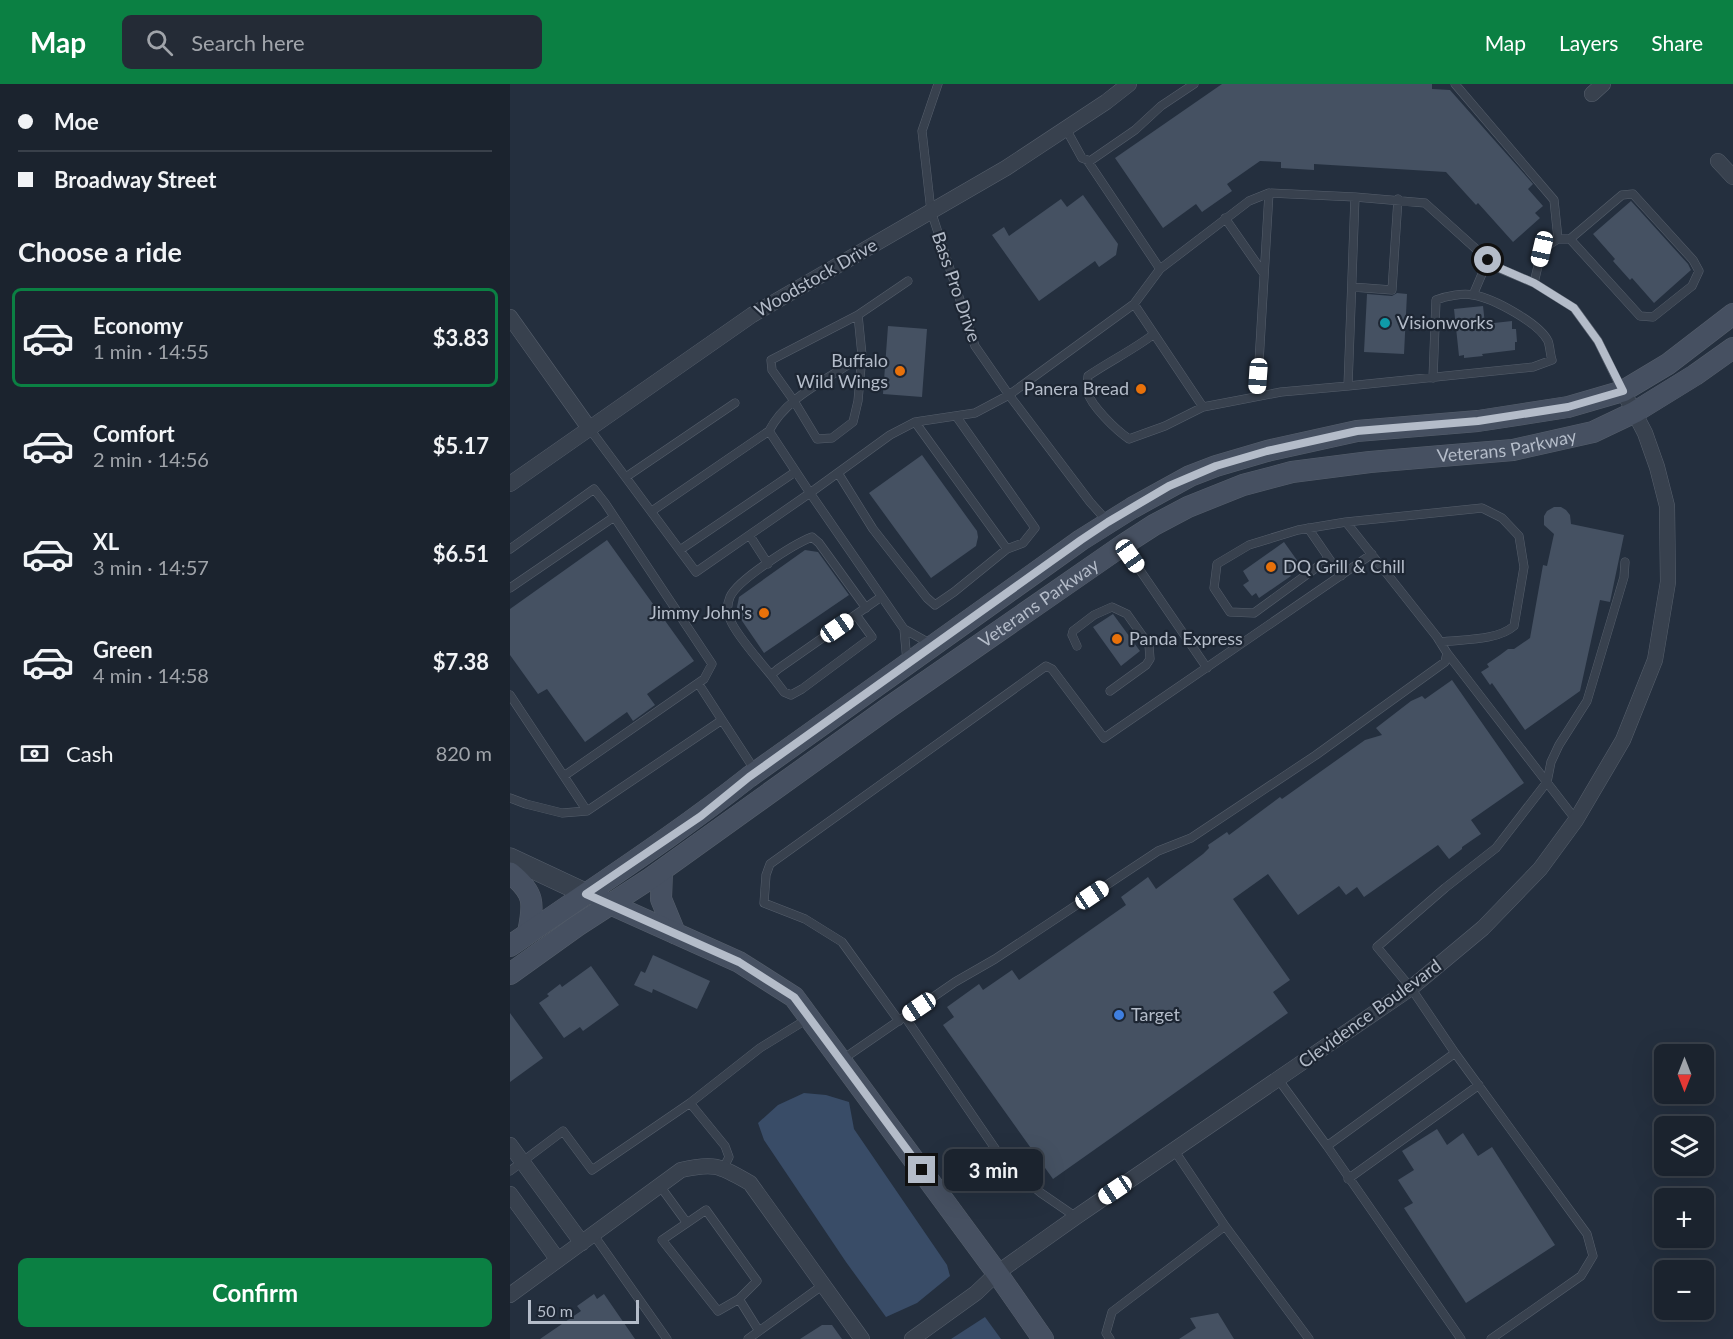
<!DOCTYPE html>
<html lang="en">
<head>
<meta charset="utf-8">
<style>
  body { margin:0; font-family:Lato,sans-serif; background:#242b36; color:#f1f3f6; height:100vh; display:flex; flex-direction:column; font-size:22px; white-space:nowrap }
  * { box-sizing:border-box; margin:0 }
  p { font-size:20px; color:#a0a4aa }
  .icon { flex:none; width:33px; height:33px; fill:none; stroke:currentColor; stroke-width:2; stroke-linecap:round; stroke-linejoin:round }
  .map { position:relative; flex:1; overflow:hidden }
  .drawer { display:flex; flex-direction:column; background:#1b232e; width:510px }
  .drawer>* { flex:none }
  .guide { display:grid; align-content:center; height:132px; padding:0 18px; background:#1b232e }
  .needle { width:39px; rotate:180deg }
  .tools { position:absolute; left:1144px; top:960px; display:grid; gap:12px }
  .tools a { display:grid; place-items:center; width:60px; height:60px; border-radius:9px; background:#1b232e; box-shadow:0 6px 24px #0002,0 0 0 2px #39404a; font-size:30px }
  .scale { position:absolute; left:18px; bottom:15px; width:111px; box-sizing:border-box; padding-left:6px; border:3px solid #b4bcc9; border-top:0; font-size:16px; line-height:21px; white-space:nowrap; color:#b4bcc9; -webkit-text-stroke:4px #1d2633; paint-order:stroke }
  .end { position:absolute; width:27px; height:27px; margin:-14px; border:8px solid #b4bcc9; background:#111; box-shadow:0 0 0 3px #111 }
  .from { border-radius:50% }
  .bubble { position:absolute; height:42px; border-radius:9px; background:#1b232e; box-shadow:0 6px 24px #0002,0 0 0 2px #39404a; font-size:20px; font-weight:700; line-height:42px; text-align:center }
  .car { position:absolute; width:18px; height:36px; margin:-18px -9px; border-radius:8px; box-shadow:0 0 4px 2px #0007; background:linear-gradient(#fff 24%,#345 0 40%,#fff 0 76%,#345 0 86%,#fff 0) }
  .guide b { display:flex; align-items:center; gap:21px; height:57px; font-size:22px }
  .guide b+b { border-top:2px solid #39404a }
  .guide i { width:15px; height:15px; background:#f1f3f6 }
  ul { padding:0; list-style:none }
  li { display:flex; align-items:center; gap:18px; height:99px; margin:0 12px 9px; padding:0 6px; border:3px solid transparent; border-radius:9px }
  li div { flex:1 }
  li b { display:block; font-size:22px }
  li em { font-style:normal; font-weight:700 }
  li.current { border-color:#0b8043 }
  li>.icon { width:54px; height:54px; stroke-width:1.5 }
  h2 { padding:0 18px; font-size:27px; line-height:72px }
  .pay { display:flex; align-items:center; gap:15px; height:66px; padding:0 18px; font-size:22px }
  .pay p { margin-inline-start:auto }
  .button { display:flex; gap:12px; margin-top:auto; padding:12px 18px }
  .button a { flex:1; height:69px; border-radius:9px; background:#0b8043; color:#fff; font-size:24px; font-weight:700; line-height:69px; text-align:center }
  header { display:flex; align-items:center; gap:36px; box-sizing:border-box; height:84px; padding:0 30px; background:#0b8043; color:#fff }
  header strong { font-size:28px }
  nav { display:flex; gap:33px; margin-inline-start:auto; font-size:21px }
  .search { width:420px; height:54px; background:#242b36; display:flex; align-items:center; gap:15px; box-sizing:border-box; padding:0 21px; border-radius:9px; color:#a0a4aa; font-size:22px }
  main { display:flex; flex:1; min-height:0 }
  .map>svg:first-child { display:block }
  .water { fill:#394c67 }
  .building { fill:#455162 }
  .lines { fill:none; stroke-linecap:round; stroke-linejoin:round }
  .service-casing { stroke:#565f6c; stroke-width:9 }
  .minor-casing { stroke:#565f6c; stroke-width:16 }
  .tertiary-casing { stroke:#565f6c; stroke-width:21 }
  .secondary-casing { stroke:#565f6c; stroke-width:22 }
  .service { stroke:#38414e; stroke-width:8 }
  .minor { stroke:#38414e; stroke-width:15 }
  .tertiary { stroke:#38414e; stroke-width:20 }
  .secondary { stroke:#465061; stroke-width:21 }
  .route { stroke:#b4bcc9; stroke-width:8 }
  .culture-dot { fill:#0f9aa8; stroke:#1d2633; stroke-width:2 }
  .food-dot { fill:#e8710a; stroke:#1d2633; stroke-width:2 }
  .shop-dot { fill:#3f7fe0; stroke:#1d2633; stroke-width:2 }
  .labels { text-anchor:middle; stroke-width:4.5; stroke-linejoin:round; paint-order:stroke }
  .street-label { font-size:18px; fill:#b4bcc9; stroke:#1d2633 }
  .poi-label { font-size:18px; fill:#b4bcc9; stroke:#1d2633; text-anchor:start }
</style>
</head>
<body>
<header>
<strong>Map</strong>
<div class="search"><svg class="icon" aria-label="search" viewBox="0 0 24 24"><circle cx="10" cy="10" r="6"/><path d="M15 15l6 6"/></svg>Search here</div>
<nav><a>Map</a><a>Layers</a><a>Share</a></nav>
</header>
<main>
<section class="drawer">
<div class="guide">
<b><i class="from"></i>Moe</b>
<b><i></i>Broadway Street</b>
</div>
<h2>Choose a ride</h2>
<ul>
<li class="current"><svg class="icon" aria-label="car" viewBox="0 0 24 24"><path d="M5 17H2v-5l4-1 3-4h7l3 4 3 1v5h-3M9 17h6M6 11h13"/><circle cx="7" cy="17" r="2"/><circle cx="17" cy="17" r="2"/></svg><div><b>Economy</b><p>1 min · 14:55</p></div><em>$3.83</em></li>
<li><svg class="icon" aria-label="car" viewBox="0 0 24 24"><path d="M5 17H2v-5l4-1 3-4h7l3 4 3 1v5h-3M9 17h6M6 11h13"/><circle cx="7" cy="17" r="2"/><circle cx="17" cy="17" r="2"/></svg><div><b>Comfort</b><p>2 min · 14:56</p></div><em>$5.17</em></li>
<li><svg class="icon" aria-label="car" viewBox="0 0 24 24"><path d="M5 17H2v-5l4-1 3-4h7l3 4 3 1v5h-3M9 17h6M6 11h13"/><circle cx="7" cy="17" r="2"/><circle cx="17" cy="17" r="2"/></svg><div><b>XL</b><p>3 min · 14:57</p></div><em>$6.51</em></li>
<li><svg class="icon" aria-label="car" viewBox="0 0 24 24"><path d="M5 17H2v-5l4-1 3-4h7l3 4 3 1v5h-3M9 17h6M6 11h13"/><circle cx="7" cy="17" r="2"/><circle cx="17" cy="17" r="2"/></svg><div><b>Green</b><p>4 min · 14:58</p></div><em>$7.38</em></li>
</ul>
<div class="pay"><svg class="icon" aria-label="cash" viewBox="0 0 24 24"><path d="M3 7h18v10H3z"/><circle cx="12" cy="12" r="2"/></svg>Cash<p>820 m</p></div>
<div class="button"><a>Confirm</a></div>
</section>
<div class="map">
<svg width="1223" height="1255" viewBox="0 0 1223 1255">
  <rect width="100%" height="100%" fill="#242f3e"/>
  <path class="water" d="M294,1009l22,2 23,7 5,27 93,136 3,11 -33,27 -31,14 -40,-55 -82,-122 -6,-17 20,-18z
    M475,1233l16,22h-50z"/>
  <path class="building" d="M712,0h210v5l18,1 83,94 -5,5 15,17 -8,7 5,5 -27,24 -35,-39 -2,2 -30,-33 -132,-8v6l-33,-2v-6l-21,-1 -33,23 5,7 -30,21 -6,-8 -33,24 -48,-70z
    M573,111l35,49 -2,11 -17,12 -4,-6 -56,40 -47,-66 12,-8 5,9 52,-37 6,8z
    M1121,117l57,63 3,6 -37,33 -22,-25 -2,2 -17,-19 2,-2 -22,-25z
    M887,209l10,1 -3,60 -40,-2 3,-58 25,2z
    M973,222l2,18 27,-3v8h4l1,13h-2v8l-33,4 1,2 -19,2v-3l-5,1 -5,-47z
    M378,242l39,3 -5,68 -39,-3z
    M412,371l55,76 1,6 -2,9 -45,32 -62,-85z
    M1044,423h7l5,3 4,5 1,9 53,11 -14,67 -10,-2 -20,91 -55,39 -33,-47 -2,2 -9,-13 8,-5 -2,-3 13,-9 8,-6h6l16,-11 13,-73 4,1 7,-32 -10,-9v-9l3,-5z
    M97,456l87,121 -47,33 8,11 -22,16 -6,-9 -42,30 -38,-53 -9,5 -28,-39v-46z
    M774,458l15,21 -11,9 3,4 -32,22 -3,-5 -4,3 -9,-11 6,-4 -6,-10z
    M295,466l13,2 31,43 -85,58 -28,-41 3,-15z
    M603,530l27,37 -19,15 -28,-39z
    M942,596l72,103 -53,37 10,14 -19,13v2l-13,10 -11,-14 -74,52 -7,-10 -11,8 -7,-9 -41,29 -30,-41 -35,25 57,81 -17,12 15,21 -235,166 -110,-154 11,-8 -7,-10 32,-23 4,6 29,-20 7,10 107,-75 -5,-8 27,-20 8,12 47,-35 6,-6 -1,-3 19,-13 2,3 51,-38 2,2 83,-59 17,-5 -6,-7 35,-27 11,-5 3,3z
    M143,871l57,26 -13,28 -44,-20 -1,4 -18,-8 7,-14 4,2z
    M81,882l28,39 -36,26 -3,-4 -16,11 -25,-35 10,-7 -2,-2 13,-10 2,3z
    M0,929l33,45 -33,24z
    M927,1045l10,16 16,-12 15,23 14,-9 63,98 -89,58 -62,-95 9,-5 -15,-23 16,-10 -12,-19z
    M84,1210l3,5 7,-5 31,45h-95l41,-28 -4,-5z
    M708,1229l16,26h-55l17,-11 -6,-10z
    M312,1241h10l10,14h-42z"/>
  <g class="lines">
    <g class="service-casing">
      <path id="service" d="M428,0l-16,47 9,80 44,135 34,49 81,107 17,19
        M945,0l99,116 4,39
        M556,45l16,29 8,3 45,-31 26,-24 33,-22
        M715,134l39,56
        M1060,155l52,-44 11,-1 60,66 6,11 -7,15 -39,31 -13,-1 -70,-77h-12l-16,10 -8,34 40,25 24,33 24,49
        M650,185l89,-68 20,-8 86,4
        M842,203l40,3 6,-91
        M963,211l15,-35
        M624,220l69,103 78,-15 67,-6
        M348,231l-87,45 1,10 22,31 23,38 15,-1 21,-16 5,-21 4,-46
        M644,250c-21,16 -44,27 -66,42 0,4 -2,11 -1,15 4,15 29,39 42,48l36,-13 38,-19
        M923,294l3,-78c10,-4 27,-7 37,-5 20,3 66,28 75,46 2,5 2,13 4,19l-19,7 -185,19 7,-189 70,6 71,64 38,16
        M747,312l12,-203
        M405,338l92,127 16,-6 12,-15 -79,-112
        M79,344l107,144 114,-79 -41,-62c18,-36 62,-52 93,-76l-4,-40 50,-34
        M328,389l35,56 54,69 8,7 19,-13 53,-43
        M116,393l109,-74
        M142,427l117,-80
        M836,438l136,-14 20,10 17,18 5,31 -10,59c-17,15 -51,13 -74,16
        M798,444l33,48
        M240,452l18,28
        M614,463l83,121
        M0,465l84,-60 11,14 107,161 -8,15 -140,97
        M170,466l115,-78
        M0,504l104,-71
        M346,531l16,22 -70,52 -11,6 -7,-3 -13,-17 7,-6 103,-72
        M394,545l3,32
        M421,560l-27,-15 -94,-136 80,-58 25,-13 60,-9 34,-18 125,-91 26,-35 -73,-109
        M567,562l-5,-11 1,-4 21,-16 18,-8 15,7 22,31 1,14 -4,6 -36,26
        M937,569l129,167
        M261,591c-10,-12 -37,-43 -41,-56 -3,-7 -3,-15 0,-22 7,-17 64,-53 82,-60l7,6 47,65
        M188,599l24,37
        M0,611l77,116
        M0,714l16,6 36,9 25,-2 135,-91 34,52
        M395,933l100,146 36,30 35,24
        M389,937l-57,-79 -37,-23 -41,-16 2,-28 4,-11 276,-198 6,3 52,69 268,-184
        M945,969l132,181 6,22 -12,20 -90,63
        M333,975l112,-77 40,-23 163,-108 33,-13 125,-83 129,-93 2,-9 -10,-16 -91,-115 -48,8 -49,15 -32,19 -3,24 16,24 24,1 74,-54
        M768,995l49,67 128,-93 -44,-65 -34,-41 68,-59 51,-40 51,-66 4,-20 8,-17 28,-44 37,-124 1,-15
        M180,1019l35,43 4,11 -5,10
        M817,1062l134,193
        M0,1087l53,-40 29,39 98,-67 70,-55 49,-30
        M838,1095l131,-94
        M150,1102l27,37
        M715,1142l84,113
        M83,1150l74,105
        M229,1215l-21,12 -56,-71 44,-30 51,71 -18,18 20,32
        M238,1255l75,-54
        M600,1255l-4,-6 6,-21 113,-86 -51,-76"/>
    </g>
    <g class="minor-casing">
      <path id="minor" d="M1082,10l11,-10
        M1208,77l15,16
        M0,233l79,111
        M0,400l242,-169 254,-147 100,-66 23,-18
        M0,1061l72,98
        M0,1110l48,66
        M0,1211l171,-125c34,-8 39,-4 69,13l112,156
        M402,1255l64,-46 21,-20 79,-56 335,-229 72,-60 57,-59 36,-49 47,-80 32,-80 13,-78 -1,-76 -10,-39 -12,-34 -22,-42"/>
    </g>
    <g class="tertiary-casing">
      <path id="tertiary" d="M0,774l77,36"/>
    </g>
    <g class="secondary-casing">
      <g id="secondary">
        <path d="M152,787l-1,28 14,34"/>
        <path d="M0,789c25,20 24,30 18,60"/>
        <path d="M91,816l138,62 55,35 203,276 46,66"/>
        <path d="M0,862c80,-56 162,-108 239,-169l332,-237 51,-32 58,-32 26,-10 51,-15 90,-20 121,-10 90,-14 55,-16 45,-27 65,-50"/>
        <path id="s1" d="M0,890l67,-48 74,-48 237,-170 235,-163 31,-20 34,-18 55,-22 49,-13 78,-10 143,-12 80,-18 42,-20 60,-37 38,-27"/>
      </g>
    </g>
    <use href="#service" class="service"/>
    <use href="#minor" class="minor"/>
    <use href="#tertiary" class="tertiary"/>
    <use href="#secondary" class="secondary"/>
  </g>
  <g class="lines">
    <path class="route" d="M412,1086l-128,-173 -55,-35 -153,-68 115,-78 48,-39 332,-237 27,-18 61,-36 47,-20 51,-15 90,-20 121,-10 90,-14 55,-16 -25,-50 -24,-33 -40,-25 -37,-16 -9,-7"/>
  </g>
  <circle class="culture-dot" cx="875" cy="239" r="6"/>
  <g class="food-dot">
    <circle cx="390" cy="287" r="6"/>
    <circle cx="631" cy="305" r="6"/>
    <circle cx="761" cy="483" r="6"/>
    <circle cx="254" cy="529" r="6"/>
    <circle cx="607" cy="555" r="6"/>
  </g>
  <circle class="shop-dot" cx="609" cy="931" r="6"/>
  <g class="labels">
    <g class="street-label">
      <text transform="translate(306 194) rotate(-30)" y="6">Woodstock Drive</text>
      <text transform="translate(446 203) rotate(71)" y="6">Bass Pro Drive</text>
      <text dy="6" stroke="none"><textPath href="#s1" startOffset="1150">Veterans Parkway</textPath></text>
      <text dy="6" stroke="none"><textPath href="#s1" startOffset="646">Veterans Parkway</textPath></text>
      <text transform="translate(860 930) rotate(-36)" y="6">Clevidence Boulevard</text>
    </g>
    <g class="poi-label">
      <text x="887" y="245">Visionworks</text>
      <text x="378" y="283" text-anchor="end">Buffalo<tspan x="378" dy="21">Wild Wings</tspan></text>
      <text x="619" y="311" text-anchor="end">Panera Bread</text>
      <text x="773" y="489">DQ Grill &amp; Chill</text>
      <text x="242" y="535" text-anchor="end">Jimmy John's</text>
      <text x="619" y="561">Panda Express</text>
      <text x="621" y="937">Target</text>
    </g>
  </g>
</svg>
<div class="tools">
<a><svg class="needle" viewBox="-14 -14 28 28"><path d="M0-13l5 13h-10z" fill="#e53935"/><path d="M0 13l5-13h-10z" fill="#a0a4aa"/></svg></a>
<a><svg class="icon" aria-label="layers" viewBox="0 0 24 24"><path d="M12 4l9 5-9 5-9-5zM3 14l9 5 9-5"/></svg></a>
<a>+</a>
<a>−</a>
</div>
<div class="scale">50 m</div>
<i class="end from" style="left:978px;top:176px"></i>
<i class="end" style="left:412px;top:1086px"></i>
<div class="bubble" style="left:434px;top:1065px;width:99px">3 min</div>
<i class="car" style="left:1032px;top:165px;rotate:193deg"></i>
<i class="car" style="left:748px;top:292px;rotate:184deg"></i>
<i class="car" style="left:620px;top:472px;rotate:145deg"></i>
<i class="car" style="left:327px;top:544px;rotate:55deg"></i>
<i class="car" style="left:582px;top:811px;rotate:56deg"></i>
<i class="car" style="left:409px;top:923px;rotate:236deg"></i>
<i class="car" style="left:605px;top:1106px;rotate:236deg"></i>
</div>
</main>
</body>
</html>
